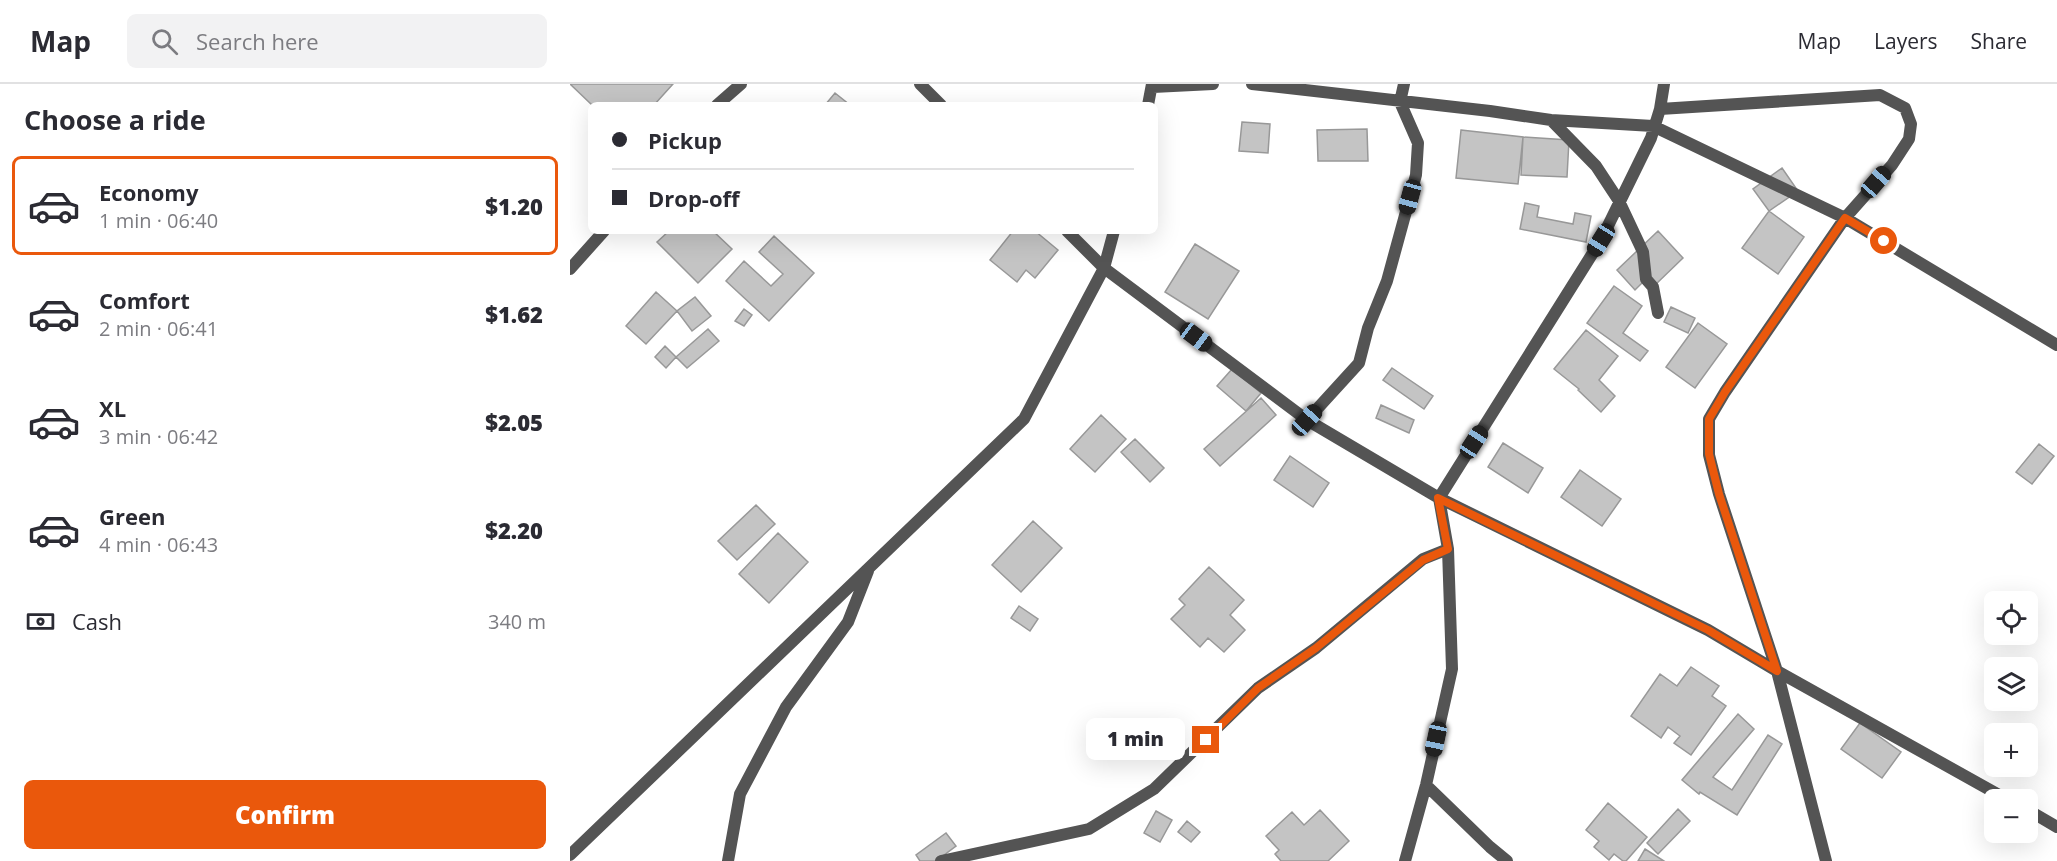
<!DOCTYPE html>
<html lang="en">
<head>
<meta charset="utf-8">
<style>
  body { margin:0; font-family:"Open Sans",sans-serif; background:#f2f2f3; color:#2b2b33; height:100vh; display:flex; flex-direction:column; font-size:22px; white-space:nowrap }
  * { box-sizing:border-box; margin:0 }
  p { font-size:20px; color:#7c7c81 }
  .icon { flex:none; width:33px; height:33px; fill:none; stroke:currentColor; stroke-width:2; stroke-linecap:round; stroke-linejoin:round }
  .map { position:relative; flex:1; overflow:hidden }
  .panel { display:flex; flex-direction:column; background:#fff; width:570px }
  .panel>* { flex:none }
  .hud { position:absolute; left:18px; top:18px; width:570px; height:132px; border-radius:9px; box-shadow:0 6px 24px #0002; display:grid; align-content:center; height:132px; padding:0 24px; background:#fff }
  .tools { position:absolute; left:1414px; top:507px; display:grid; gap:12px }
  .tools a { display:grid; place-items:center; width:54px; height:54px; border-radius:9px; background:#fff; box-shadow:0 6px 24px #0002; font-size:30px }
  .end { position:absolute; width:27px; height:27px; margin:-14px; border:8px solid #ea580c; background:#fff; box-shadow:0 0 0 3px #fff }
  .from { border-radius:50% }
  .bubble { position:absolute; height:42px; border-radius:9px; background:#fff; box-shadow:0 6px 24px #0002; font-size:20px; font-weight:800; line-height:42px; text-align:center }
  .car { position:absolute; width:18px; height:36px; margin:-18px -9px; border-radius:8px; box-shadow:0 0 4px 2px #0007; background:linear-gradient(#222 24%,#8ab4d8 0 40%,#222 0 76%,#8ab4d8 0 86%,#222 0) }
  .hud b { display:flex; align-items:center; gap:21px; height:57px; font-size:22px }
  .hud b+b { border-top:2px solid #e1e1e2 }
  .hud i { width:15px; height:15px; background:#2b2b33 }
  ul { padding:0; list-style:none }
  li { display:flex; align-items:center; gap:18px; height:99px; margin:0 12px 9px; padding:0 12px; border:3px solid transparent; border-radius:9px }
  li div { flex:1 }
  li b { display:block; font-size:22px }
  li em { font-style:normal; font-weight:800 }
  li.active { border-color:#ea580c }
  li>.icon { width:54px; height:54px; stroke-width:1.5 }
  h2 { padding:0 24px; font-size:27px; line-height:72px }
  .pay { display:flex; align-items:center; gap:15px; height:66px; padding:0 24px; font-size:22px }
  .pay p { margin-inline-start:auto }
  .primary-button { display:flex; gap:12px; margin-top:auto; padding:12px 24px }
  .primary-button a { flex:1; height:69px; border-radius:9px; background:#ea580c; color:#fff; font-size:24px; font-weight:800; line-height:69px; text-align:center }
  header { display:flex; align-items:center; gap:36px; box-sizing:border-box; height:84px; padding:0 30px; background:#fff; border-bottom:2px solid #e1e1e2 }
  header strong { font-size:28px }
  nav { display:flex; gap:33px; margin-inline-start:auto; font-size:21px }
  .search { width:420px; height:54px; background:#f2f2f3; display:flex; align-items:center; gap:15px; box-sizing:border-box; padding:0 21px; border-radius:9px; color:#7c7c81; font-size:22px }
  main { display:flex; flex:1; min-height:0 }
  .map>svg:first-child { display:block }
  .building { fill:#c4c4c4; stroke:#989898; stroke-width:1.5 }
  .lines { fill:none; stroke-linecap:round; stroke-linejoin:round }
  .minor { stroke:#545454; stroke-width:12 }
  .route { stroke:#ea580c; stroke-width:8 }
</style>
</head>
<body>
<header>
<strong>Map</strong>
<div class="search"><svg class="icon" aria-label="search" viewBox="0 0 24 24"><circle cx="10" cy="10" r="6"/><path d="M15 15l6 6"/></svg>Search here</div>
<nav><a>Map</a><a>Layers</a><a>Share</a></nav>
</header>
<main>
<section class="panel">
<h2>Choose a ride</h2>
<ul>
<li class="active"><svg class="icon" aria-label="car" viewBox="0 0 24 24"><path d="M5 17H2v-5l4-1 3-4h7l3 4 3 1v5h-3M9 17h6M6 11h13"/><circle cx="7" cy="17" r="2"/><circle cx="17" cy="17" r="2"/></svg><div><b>Economy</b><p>1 min · 06:40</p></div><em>$1.20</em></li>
<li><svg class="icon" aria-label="car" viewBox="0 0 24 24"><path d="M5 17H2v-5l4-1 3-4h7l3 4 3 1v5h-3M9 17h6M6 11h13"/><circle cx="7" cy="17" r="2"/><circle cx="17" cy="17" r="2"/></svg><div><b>Comfort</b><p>2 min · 06:41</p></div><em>$1.62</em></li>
<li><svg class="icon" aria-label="car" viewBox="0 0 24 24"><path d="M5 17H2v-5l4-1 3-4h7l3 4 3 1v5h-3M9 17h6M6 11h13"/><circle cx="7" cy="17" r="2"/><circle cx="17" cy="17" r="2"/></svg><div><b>XL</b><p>3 min · 06:42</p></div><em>$2.05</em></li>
<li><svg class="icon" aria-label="car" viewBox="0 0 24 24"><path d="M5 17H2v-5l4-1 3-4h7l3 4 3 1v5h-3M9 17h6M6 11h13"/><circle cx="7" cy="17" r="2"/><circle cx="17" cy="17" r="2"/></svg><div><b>Green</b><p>4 min · 06:43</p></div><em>$2.20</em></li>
</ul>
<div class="pay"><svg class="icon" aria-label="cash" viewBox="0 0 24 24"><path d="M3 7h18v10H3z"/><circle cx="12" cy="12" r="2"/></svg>Cash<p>340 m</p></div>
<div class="primary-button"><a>Confirm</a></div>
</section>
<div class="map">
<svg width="1487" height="777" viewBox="0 0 1487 777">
  <rect width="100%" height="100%" fill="#fff"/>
  <path class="building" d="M0,0h103l-19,21h-62z
    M265,9l15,12h-25z
    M672,38l28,2 -2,29 -29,-2z
    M797,45l1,32h-50l-1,-31z
    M891,46l62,7 -5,47 -62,-6z
    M953,53l46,3 -2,37 -46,-2z
    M1212,84l16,23 -29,20 -16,-22z
    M955,119l14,3 -2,11 36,7 2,-11 16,3 -5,26 -66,-13z
    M1199,127l35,26 -26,37 -36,-26z
    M99,147h44l19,18 -34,34 -41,-41z
    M443,147h22l23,19 -23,28 -9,-8 -9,12 -27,-22z
    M1088,147l25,27 -30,29 -7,-8 -11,11 -18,-20z
    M204,152l40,37 -45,48 -43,-40 18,-20 27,25 12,-12 -24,-22z
    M625,160l44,27 -31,48 -43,-27z
    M1044,202l28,20 -19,27 25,18 -8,10 -53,-38z
    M86,208l21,19 -31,33 -20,-18z
    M125,213l16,19 -19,15 -15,-20z
    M1101,223l24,11 -7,15 -24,-11z
    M174,225l8,6 -8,11 -9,-5z
    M1128,239l29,21 -32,44 -29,-21z
    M138,245l11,12 -32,27 -11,-11z
    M1016,246l32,26 -19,24 16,16 -14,16 -23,-22 1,-1 -25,-20z
    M95,262l11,11 -10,11 -11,-11z
    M822,284l41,28 -9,13 -41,-29z
    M662,285l29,24 -15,18 -29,-25z
    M691,314l15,17 -56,51 -16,-17z
    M811,321l33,15 -5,13 -33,-15z
    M531,331l25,24 -31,33 -25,-23z
    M565,355l29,29 -14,14 -29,-30z
    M933,359l40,25 -15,25 -40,-26z
    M1469,360l15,12 -22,28 -16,-12z
    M720,372l39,27 -16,24 -39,-27z
    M1010,386l41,29 -19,27 -41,-29z
    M186,421l19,19 -38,36 -19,-19z
    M463,437l29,27 -41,44 -29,-27z
    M208,449l30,29 -39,41 -30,-29z
    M639,483l35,33 -14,15 15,15 -21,22 -16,-14 -8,9 -29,-28 14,-14 -6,-6z
    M449,522l19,13 -8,12 -19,-13z
    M1121,583l28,19 -7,10 14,10 -35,49 -17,-12 6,-7 -12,-9 -7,11 -30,-22 29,-42 17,12z
    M1168,630l16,15 -41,48 19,13 36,-55 14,9 -45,71 -37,-23 -1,2 -17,-14z
    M1290,639l41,29 -19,26 -41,-29z
    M1038,719l39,34 -21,24h-3l-9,-7 -5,6 -15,-13 5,-6 -13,-11z
    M1108,725l12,12 -32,33 -11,-11z
    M750,726l29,31 -21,20h-47l-6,-7 4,-4 -13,-14 26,-24 12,13z
    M586,727l16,9 -12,22 -16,-9z
    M617,737l13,11 -9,10 -13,-10z
    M376,749l10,13 -20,15h-16l-4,-6z
    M1075,765l19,12h-26z"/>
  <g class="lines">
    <path class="minor" d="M350,0l21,21
      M682,0l238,27 61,9 102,6 192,92 212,127
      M583,3l60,-3
      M147,21l24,-21
      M578,21l4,-21
      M1090,25l220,-14 25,13 6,16 -2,15 -17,26 -47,53 -120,174 -16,27v36l10,39 58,177 49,190
      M981,36l45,46 23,35 24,51 3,27 7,8 5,26
      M497,147l37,37 203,152 132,78 269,132 69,41 231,129
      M0,185l34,-38
      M737,336l52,-57 9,-35 19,-47 29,-106 2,-32 -18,-41 4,-18
      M856,701l64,62 17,14
      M1458,726l29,17
      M0,771l454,-436 80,-151 10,-37
      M158,777l12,-67 46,-87 62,-85 20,-51
      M371,777l148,-32 65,-40 104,-101 58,-40 107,-89 25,-10
      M835,777l21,-76 26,-116 -4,-120 -9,-51 162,-258 50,-102 9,-29 4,-25"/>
  </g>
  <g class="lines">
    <path class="route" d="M636,656l52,-52 58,-40 107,-88 25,-11 -10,-51 270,132 69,41 -58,-177 -10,-40v-35l16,-27 120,-174 39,23"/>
  </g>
</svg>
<div class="tools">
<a><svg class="icon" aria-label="locate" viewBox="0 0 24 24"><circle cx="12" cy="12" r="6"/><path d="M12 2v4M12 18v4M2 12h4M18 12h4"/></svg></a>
<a><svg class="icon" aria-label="layers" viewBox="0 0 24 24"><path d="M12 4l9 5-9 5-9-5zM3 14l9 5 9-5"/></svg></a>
<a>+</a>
<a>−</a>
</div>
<i class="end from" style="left:1314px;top:157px"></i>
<i class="end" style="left:636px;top:656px"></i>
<div class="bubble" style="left:516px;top:634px;width:99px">1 min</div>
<i class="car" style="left:1306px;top:98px;rotate:41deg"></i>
<i class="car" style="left:840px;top:113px;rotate:195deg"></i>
<i class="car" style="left:1031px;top:156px;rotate:212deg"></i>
<i class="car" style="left:626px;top:253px;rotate:127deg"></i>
<i class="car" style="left:737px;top:336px;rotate:42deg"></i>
<i class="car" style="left:904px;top:358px;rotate:33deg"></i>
<i class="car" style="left:866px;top:655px;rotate:192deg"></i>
<div class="hud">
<b><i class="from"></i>Pickup</b>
<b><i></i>Drop-off</b>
</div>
</div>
</main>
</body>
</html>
